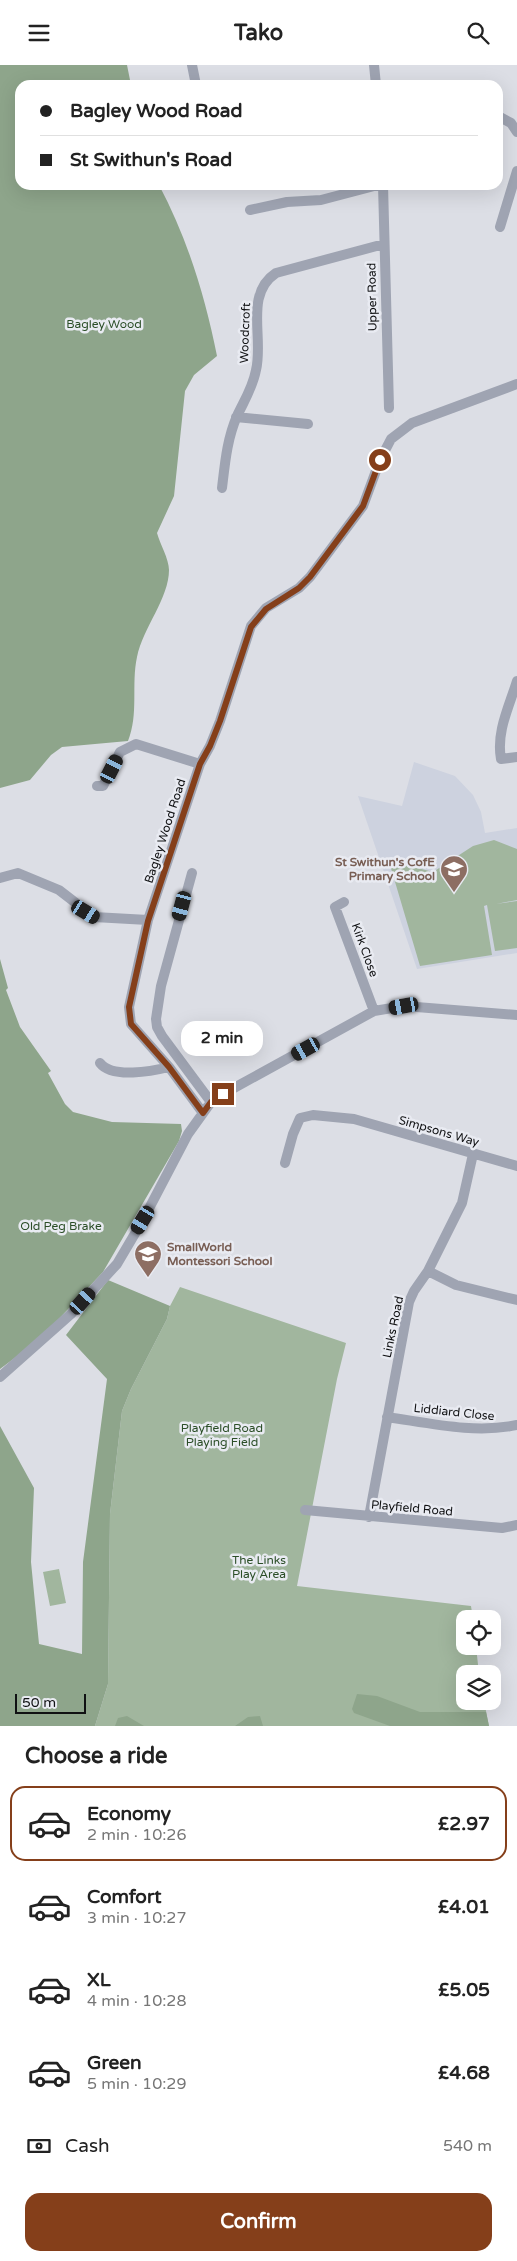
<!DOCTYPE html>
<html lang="en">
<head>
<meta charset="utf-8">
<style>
  body { margin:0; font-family:"Varela Round",sans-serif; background:#f6f6f6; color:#222; height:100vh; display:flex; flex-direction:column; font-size:19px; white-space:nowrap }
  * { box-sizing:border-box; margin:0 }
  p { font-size:16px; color:#767676 }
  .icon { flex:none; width:28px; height:28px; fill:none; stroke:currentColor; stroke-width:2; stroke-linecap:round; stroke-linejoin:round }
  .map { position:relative; height:1661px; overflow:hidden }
  .details { display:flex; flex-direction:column; background:#fff; flex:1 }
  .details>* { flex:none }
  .banner { position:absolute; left:15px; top:15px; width:488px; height:110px; border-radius:15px; box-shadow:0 5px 20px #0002; display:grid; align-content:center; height:110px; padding:0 25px; background:#fff }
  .tools { position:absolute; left:456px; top:1545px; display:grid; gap:10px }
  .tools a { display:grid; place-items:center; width:45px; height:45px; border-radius:10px; background:#fff; box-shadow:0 5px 20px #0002; font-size:25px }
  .scale { position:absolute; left:15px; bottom:12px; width:71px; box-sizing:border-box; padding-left:5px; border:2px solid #101113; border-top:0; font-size:14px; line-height:18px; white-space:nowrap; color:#101113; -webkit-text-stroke:4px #e9ebf2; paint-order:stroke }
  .end { position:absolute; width:22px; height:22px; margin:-11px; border:6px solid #853f1a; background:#fff; box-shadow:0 0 0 2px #fff }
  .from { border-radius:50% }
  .bubble { position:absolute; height:35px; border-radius:15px; background:#fff; box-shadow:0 5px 20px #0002; font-size:16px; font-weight:700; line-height:35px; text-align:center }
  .car { position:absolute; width:15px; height:30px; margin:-15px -8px; border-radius:6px; box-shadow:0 0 4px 1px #0007; background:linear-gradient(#222 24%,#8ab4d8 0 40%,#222 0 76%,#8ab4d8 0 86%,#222 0) }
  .banner b { display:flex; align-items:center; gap:18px; height:48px; font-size:19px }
  .banner b+b { border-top:1px solid #e0e0e0 }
  .banner i { width:12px; height:12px; background:#222 }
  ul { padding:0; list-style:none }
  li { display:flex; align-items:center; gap:15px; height:75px; margin:0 10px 8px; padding:0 15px; border:2px solid transparent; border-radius:15px }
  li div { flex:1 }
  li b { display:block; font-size:19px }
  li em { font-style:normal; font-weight:700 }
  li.on { border-color:#853f1a }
  li>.icon { width:45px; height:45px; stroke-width:1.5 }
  h2 { padding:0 25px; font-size:22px; line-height:60px }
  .pay { display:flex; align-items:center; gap:12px; height:55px; padding:0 25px; font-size:19px }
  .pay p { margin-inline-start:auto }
  .cta { display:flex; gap:10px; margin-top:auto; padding:10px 25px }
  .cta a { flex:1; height:58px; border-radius:15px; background:#853f1a; color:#fff; font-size:20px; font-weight:700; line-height:58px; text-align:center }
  header { display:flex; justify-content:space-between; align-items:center; height:65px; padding:0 25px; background:#fff; font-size:22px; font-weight:700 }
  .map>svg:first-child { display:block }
  .built { fill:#cdd2df }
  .green { fill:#a1b69e }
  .forest { fill:#8ea58b }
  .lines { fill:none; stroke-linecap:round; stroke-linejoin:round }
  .minor { stroke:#9fa4b2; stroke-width:10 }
  .route { stroke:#853f1a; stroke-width:6 }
  .labels { text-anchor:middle; stroke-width:5; stroke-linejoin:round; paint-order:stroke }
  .street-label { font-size:12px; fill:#101113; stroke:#e9ebf2 }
  .park-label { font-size:12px; fill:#2b4e27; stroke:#e9ebf2 }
  .education-label { font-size:12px; font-weight:bold; fill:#785e54; stroke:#e9ebf2; text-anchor:end }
</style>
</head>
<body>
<header><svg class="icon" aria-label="menu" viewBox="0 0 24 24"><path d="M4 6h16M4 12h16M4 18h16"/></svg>Tako<svg class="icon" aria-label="search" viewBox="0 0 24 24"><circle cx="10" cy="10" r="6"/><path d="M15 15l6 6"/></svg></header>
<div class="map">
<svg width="517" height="1661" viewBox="0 0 517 1661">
  <rect width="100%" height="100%" fill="#dcdee5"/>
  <path class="built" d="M414,697l41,14 18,19 8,17 4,21 32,-5v125l-100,16 -59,-173 44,10z"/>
  <path class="green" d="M494,775l23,9v51l-21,4 21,-3v47l-22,3 -8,-46 -3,1 8,49 -72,11 -30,-101 1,-4 42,11 40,-26z
    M180,1222l166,56 -9,36 -40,207 174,20 2,13h-8v27h11l3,28h-14v27h19l5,25h-394l13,-42 2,-170 12,-103 9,-22 36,-70 3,-13z
    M59,1504l7,34 -16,3 -7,-34z"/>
  <path class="forest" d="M0,0h127l4,20h-111v100h139c29,55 46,111 58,171l-23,19 -9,16 -11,105 -17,37c3,11 12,26 12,37 0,28 -26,58 -32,87 -6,28 2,57 -9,84l-66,6 -11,8 -21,25 -30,8z
    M0,894l8,29 -2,2 14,37 31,44 -3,2 17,31 8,8 39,10 69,2 1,7 -3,10 -76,131 -63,67 -40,30z
    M108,1215l62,26 -3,13 -36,70 -9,22 -12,103 -2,170 -13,42h-95v-300l34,62 -3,74 8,82 43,10 1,-92 24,-183 -41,-44z
    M357,1629l20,2 43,16h66l3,14h-99l-36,-13 -2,-4z
    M127,1651l17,10h-29l3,-8z
    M260,1651l3,10h-28l13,-9z"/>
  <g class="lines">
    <path class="minor" d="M192,0l4,20
      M374,0l2,20
      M498,51l13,7 6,9
      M383,120l6,223
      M250,145l37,-8 34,-2 57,-15
      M500,162l17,-56
      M236,352l72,7
      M222,423c3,-25 5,-49 15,-72 7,-15 16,-29 19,-46 8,-32 -12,-76 20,-97l108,-29
      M517,616c-8,26 -21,51 -16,78l16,-2
      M97,721h6l17,-34 16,-8 64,20
      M192,808l-31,113 -5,33 1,8 5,9 49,66
      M0,813l18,-5 41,17 35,27 54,3
      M344,837l-9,5 39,104
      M100,998c12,16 53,8 69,4
      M203,1048l-34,-46 -38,-43 -2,-17 19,-87 52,-156 10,-18 10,-25 31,-95 15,-18 33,-20 11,-11 53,-71 17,-46 11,-21 21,-16 105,-39
      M285,1098l8,-29 7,-16 13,-3 41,4 163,47
      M428,1206l28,14 61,15
      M0,1312l71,-63 46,-50 26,-44 45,-86 23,-32 12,-8 151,-83 30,-5 113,9
      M387,1352c42,6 88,17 130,8
      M305,1445l197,18 15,-3
      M369,1452l40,-215 5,-11 14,-20 34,-68 11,-49"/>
  </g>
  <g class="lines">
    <path class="route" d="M223,1029l-12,8 -8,11 -34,-46 -38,-43 -2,-17 19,-86 52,-157 10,-18 10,-25 31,-94 15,-18 33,-21 11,-11 53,-71 17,-46"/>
  </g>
  <defs>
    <g id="school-pin" transform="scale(1.4375)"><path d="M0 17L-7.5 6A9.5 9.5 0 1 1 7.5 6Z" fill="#8d6e63" stroke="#e9ebf2"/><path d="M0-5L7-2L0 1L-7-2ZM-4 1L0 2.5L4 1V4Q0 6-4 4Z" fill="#fff"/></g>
  </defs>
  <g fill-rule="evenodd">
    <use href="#school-pin" x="454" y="804"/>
    <use href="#school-pin" x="148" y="1189"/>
  </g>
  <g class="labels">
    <g class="street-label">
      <text transform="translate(372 232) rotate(-91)" y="4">Upper Road</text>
      <text transform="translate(245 268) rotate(-88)" y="4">Woodcroft</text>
      <text transform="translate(165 766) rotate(-72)" y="4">Bagley Wood Road</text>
      <text transform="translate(365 885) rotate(70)" y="4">Kirk Close</text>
      <text transform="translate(439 1066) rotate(16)" y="4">Simpsons Way</text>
      <text transform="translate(393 1262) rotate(-78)" y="4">Links Road</text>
      <text transform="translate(454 1347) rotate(6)" y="4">Liddiard Close</text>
      <text transform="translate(412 1443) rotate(5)" y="4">Playfield Road</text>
    </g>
    <g class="park-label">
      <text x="104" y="263">Bagley Wood</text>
      <text x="61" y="1165">Old Peg Brake</text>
      <text x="222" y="1367">Playfield Road<tspan x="222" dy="14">Playing Field</tspan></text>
      <text x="259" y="1499">The Links<tspan x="259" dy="14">Play Area</tspan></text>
    </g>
    <g class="education-label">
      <text x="435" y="801">St Swithun's CofE<tspan x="435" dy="14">Primary School</tspan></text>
      <text x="167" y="1186" text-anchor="start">SmallWorld<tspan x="167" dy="14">Montessori School</tspan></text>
    </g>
  </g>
</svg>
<div class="tools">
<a><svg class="icon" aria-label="locate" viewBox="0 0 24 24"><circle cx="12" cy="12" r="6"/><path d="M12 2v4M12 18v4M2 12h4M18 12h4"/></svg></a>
<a><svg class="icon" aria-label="layers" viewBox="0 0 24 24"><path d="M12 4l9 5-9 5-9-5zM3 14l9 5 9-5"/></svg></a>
</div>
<div class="scale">50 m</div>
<i class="end from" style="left:380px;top:395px"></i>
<i class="end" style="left:223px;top:1029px"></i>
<div class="bubble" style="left:181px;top:956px;width:82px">2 min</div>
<i class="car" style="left:112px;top:704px;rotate:27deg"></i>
<i class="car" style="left:182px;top:841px;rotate:195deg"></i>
<i class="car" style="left:86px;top:847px;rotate:121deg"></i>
<i class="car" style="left:404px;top:941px;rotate:260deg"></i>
<i class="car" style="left:306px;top:984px;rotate:241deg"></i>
<i class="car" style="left:143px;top:1155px;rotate:211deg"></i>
<i class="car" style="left:83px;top:1236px;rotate:42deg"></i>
<div class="banner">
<b><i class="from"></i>Bagley Wood Road</b>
<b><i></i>St Swithun's Road</b>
</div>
</div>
<section class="details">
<h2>Choose a ride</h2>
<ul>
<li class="on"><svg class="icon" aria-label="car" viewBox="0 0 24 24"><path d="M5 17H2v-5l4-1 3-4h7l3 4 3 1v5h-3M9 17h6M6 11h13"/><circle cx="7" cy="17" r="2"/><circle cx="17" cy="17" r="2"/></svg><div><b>Economy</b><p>2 min · 10:26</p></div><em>£2.97</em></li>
<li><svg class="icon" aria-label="car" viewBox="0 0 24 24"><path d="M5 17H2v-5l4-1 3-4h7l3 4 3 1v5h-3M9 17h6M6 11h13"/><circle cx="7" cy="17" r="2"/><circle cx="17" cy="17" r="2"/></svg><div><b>Comfort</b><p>3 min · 10:27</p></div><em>£4.01</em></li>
<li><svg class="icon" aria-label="car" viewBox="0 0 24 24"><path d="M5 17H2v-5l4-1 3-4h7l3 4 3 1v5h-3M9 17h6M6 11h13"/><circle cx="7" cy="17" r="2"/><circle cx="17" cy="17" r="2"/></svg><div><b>XL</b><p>4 min · 10:28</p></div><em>£5.05</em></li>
<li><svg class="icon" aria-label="car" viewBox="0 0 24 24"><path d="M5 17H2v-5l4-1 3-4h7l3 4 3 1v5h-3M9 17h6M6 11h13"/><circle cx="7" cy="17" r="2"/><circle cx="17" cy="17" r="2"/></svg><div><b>Green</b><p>5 min · 10:29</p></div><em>£4.68</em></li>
</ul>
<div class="pay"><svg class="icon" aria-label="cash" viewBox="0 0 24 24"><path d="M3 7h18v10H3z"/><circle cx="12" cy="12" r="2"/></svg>Cash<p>540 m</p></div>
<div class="cta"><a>Confirm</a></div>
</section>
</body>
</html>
